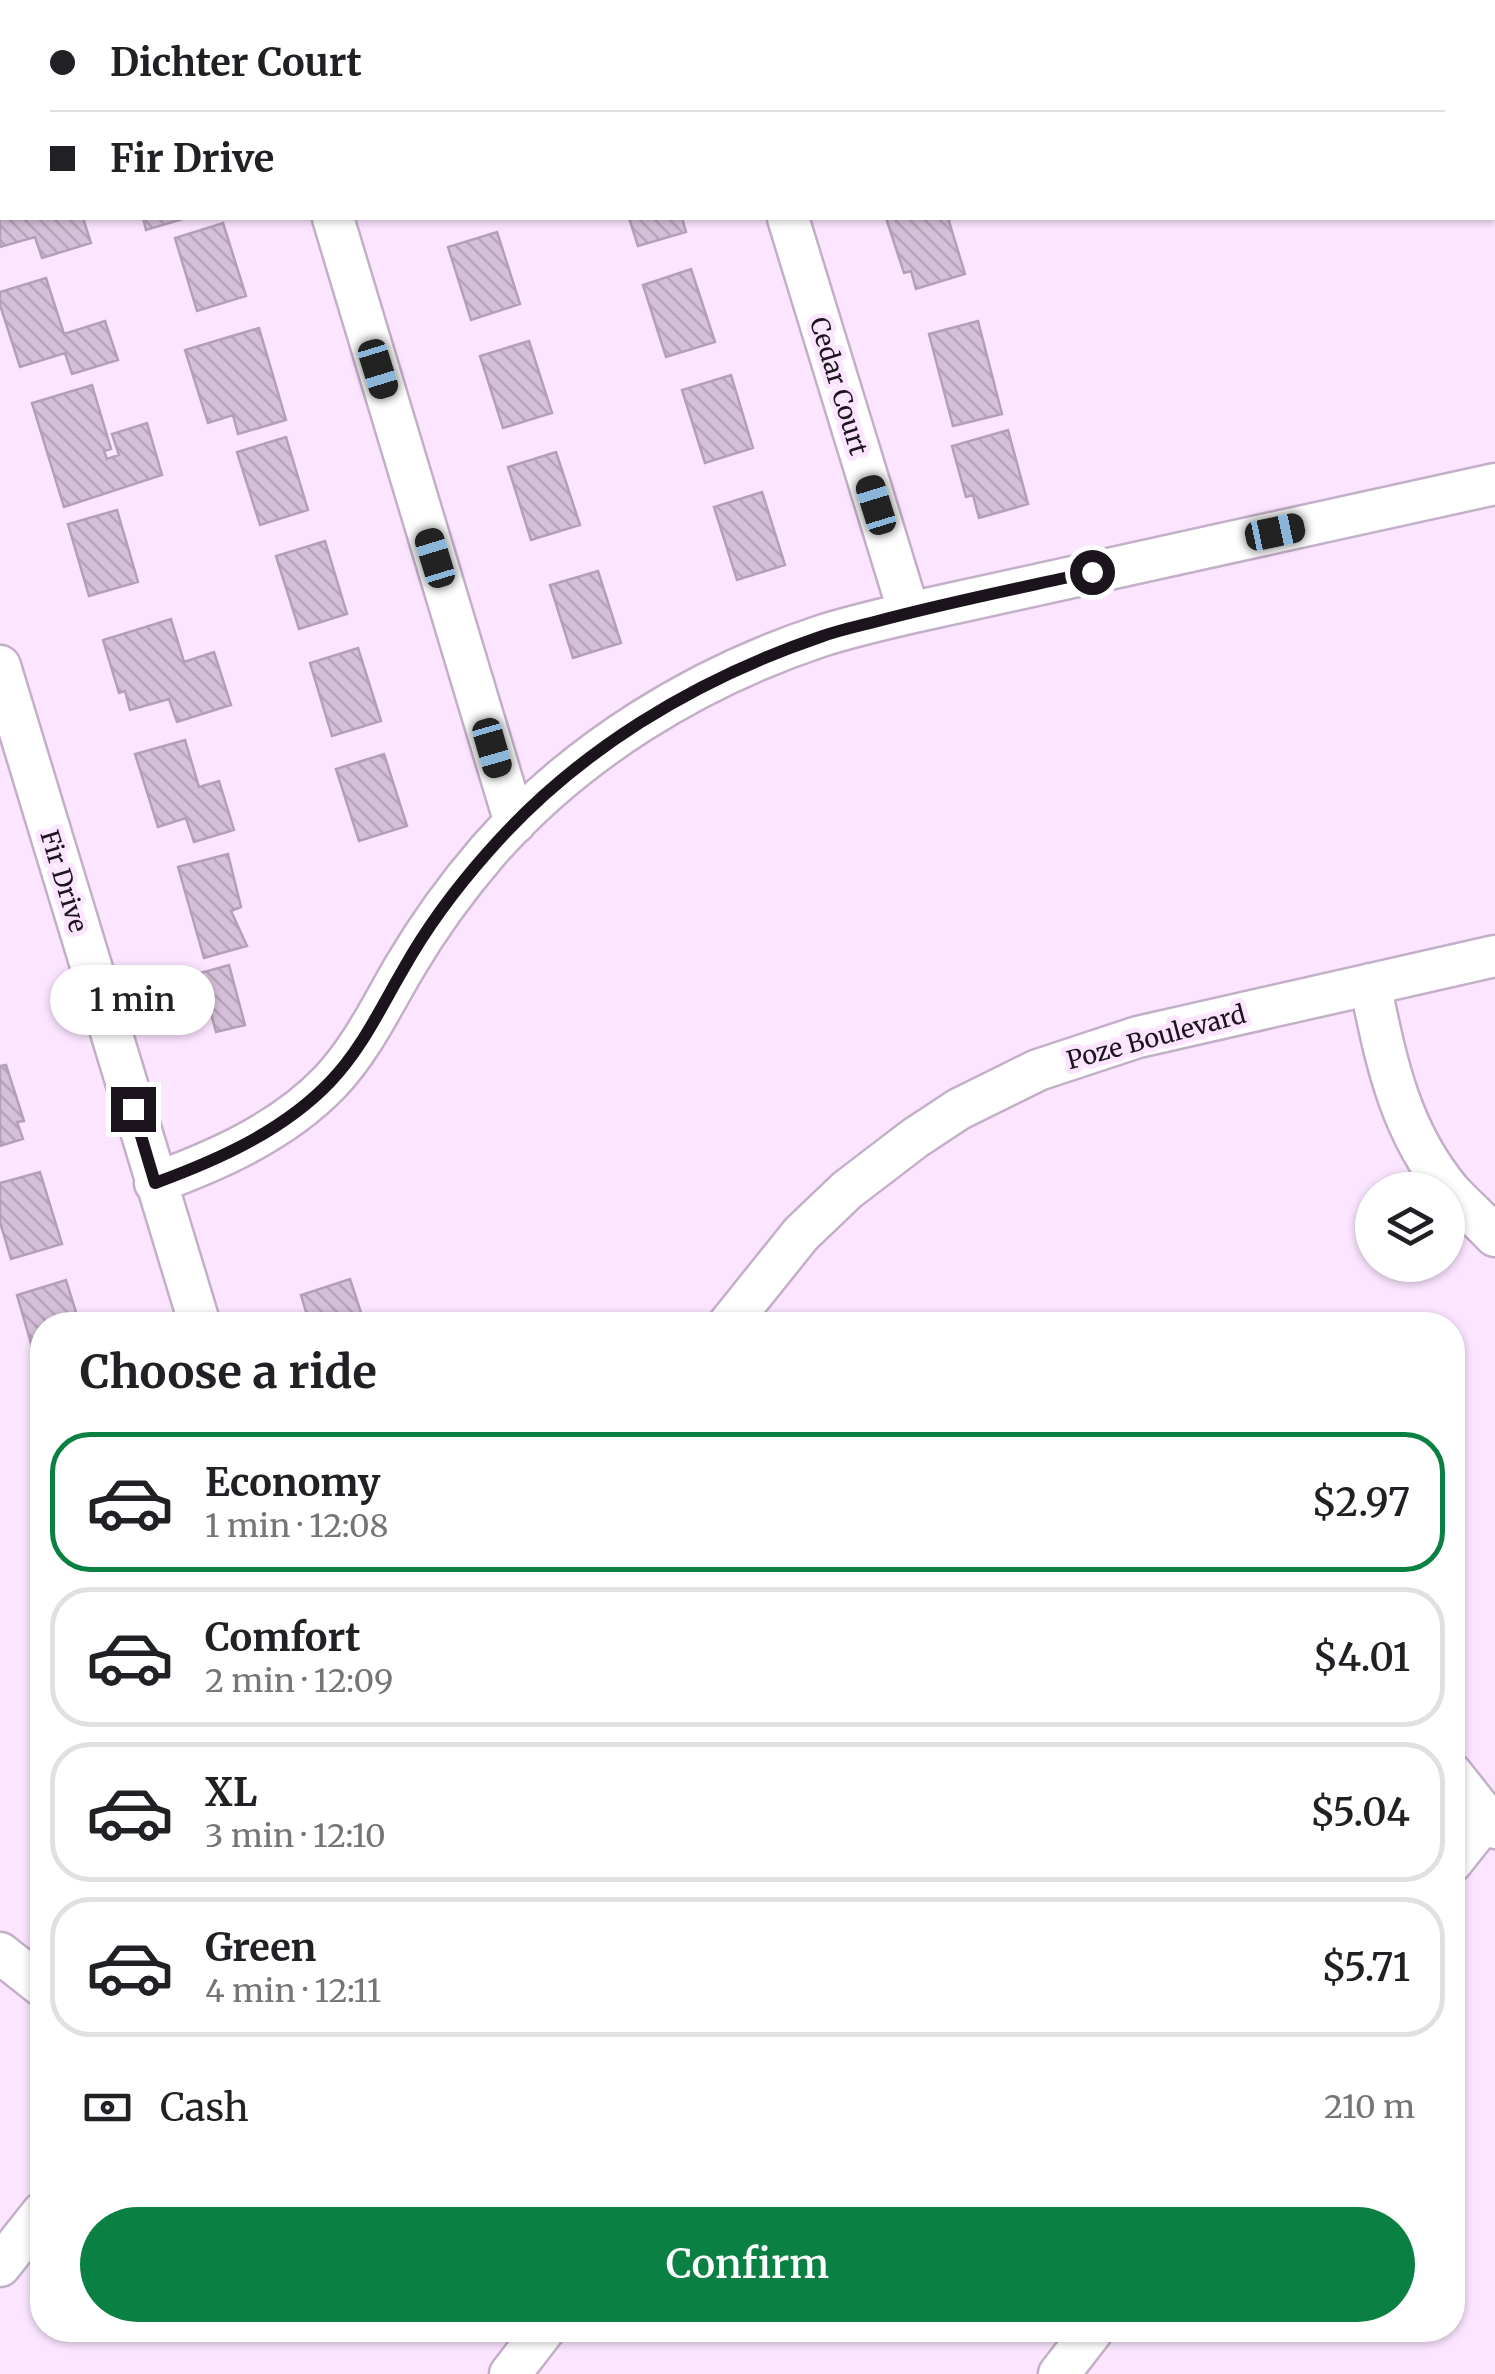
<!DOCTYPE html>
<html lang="en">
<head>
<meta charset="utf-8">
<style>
  body { margin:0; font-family:Merriweather,serif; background:#f2f2f2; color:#202124; height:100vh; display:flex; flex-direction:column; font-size:38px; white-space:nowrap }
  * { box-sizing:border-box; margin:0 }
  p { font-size:32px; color:#757577 }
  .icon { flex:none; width:55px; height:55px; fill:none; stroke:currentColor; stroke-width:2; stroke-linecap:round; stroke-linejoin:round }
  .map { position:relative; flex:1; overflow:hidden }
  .drawer { position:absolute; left:30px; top:1312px; width:1435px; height:1030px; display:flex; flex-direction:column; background:#fff; border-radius:40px; box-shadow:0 2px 8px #0004 }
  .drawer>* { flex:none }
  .top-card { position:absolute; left:0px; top:0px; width:1495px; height:220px; box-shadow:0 2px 8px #0004; display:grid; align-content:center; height:220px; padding:0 50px; background:#fff }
  .tools { position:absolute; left:1355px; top:1172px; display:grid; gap:20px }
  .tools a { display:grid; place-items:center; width:110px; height:110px; border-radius:50%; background:#fff; box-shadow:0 2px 8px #0004; font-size:50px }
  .end { position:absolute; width:45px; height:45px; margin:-22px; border:12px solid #1c141d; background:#fff; box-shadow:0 0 0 5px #fff }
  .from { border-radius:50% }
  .bubble { position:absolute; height:70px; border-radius:35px; background:#fff; box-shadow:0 2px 8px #0004; font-size:32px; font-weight:600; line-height:70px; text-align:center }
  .car { position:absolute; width:30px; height:60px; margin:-30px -15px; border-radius:12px; box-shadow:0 0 8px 2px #0007; background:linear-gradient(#222 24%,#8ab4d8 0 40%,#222 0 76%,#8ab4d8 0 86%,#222 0) }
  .top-card b { display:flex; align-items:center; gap:35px; height:95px; font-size:38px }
  .top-card b+b { border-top:2px solid #e0e0e0 }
  .top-card i { width:25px; height:25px; background:#202124 }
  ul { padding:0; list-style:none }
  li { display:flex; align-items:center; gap:30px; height:140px; margin:0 20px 15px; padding:0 30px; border:5px solid #e0e0e0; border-radius:40px }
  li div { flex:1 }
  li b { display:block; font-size:38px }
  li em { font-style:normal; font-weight:600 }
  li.on { border-color:#0b8043 }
  li>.icon { width:90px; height:90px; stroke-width:1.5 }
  h2 { padding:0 50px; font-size:45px; line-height:120px }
  .pay { display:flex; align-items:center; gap:25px; height:110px; padding:0 50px; font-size:38px }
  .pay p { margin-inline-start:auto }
  .button { display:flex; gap:20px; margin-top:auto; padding:20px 50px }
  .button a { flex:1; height:115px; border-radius:60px; background:#0b8043; color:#fff; font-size:40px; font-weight:600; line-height:115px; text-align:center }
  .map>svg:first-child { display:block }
  .building { fill:url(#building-back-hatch); stroke:#b49fb8; stroke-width:2.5 }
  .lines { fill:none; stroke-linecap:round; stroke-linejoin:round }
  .minor-casing { stroke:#c4afc8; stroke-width:45 }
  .minor { stroke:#fff; stroke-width:40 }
  .route { stroke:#1c141d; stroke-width:12 }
  .labels { text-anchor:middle; stroke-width:10; stroke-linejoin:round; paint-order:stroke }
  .street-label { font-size:25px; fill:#1c141d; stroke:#fbe5ff }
</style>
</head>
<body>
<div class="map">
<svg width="1495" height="2374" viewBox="0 0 1495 2374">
  <defs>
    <pattern id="building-back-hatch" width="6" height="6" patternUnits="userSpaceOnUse" patternTransform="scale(2.5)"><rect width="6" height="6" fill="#d5c0d9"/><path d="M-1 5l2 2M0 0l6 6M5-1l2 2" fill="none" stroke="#b6a4ba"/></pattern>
  </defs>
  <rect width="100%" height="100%" fill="#fbe5ff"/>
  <path class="building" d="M2,166v52h81l8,25 -49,15 -7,-21 -35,10v-80z
    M143,218h43l-40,12z
    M629,218h53l4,14 -48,14z
    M886,218h62l17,56 -49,15 -5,-18 -7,2z
    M223,223l23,73 -49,15 -22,-73z
    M497,232l23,72 -49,16 -23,-73z
    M691,269l24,73 -49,15 -23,-72z
    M46,278l18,56 41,-13 13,39 -46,14 -7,-21 -45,14 -20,-62v-13z
    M978,321l24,93 -49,12 -24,-92z
    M259,328l27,92 -48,14 -5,-19 -25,8 -23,-73z
    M529,341l23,72 -49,15 -23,-72z
    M731,375l22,73 -48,15 -23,-73z
    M92,385l19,64 -7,2 3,8 12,-4 -7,-21 35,-11 15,52 -98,32 -32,-104z
    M1008,430l20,74 -49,14 -6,-23 -7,2 -14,-51z
    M286,437l22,73 -48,15 -23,-73z
    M556,452l24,73 -49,15 -23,-73z
    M762,492l23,73 -48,15 -23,-73z
    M117,510l21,72 -49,14 -21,-72z
    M325,541l22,73 -48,15 -23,-73z
    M598,571l23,72 -48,15 -23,-73z
    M171,619l13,43 30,-10 17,53 -54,17 -8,-23 -39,11 -5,-19 -6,2 -16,-53z
    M358,648l23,73 -49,15 -22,-73z
    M185,740l14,47 20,-6 15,49 -40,12 -8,-24 -28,9 -23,-73z
    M384,754l23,72 -48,15 -23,-72z
    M228,854l13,53 -10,4 16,35 -43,12 -26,-91z
    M229,965l16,60 -29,7 -16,-59z
    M6,1065l18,56 -7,1 6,17 -23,7v-80z
    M40,1172l22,72 -51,15 -11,-37v-39z
    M350,1279l15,46h-55l-9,-30z
    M66,1280l14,45h-38v32l-2,-9 -7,2 -16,-55z"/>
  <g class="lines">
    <g class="minor-casing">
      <path id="minor" d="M265,0l1,2
        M721,0l1,2
        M1188,0l1,2
        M1492,36l3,-1
        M333,218l182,605
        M788,218l121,395
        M0,666l200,659
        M1370,984c16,76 29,146 81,208 14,15 30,29 44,44
        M155,1183c63,-23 128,-52 175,-101 32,-34 51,-75 74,-114 24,-41 53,-81 84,-117 88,-100 207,-173 333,-215 28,-9 58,-16 88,-23l586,-129
        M728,1325l73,-91 46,-44 68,-52 44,-29 79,-39 100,-33 357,-81
        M1452,1774l43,54
        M1452,1862l35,-44
        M0,1953l42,33
        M0,2266l42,-53
        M510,2374l34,-44
        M1059,2374l34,-44"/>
    </g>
    <use href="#minor" class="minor"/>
  </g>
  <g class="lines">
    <path class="route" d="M133,1109l22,74c63,-23 128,-52 175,-101 32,-33 51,-75 74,-114 23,-41 53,-81 84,-116 88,-101 206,-172 332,-215 19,-7 39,-11 58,-16 71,-19 142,-33 214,-49"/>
  </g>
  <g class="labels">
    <g class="street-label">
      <text transform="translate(839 386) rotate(73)" y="9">Cedar Court</text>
      <text transform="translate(64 881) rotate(73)" y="9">Fir Drive</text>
      <text transform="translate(1156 1037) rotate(-15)" y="9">Poze Boulevard</text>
    </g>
  </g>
</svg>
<div class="tools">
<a><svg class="icon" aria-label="layers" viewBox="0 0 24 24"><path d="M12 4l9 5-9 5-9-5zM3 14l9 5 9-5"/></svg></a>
</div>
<i class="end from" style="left:1092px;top:572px"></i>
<i class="end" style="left:133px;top:1109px"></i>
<div class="bubble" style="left:50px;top:965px;width:165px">1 min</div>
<i class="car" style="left:378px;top:369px;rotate:163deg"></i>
<i class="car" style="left:876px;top:505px;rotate:343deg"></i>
<i class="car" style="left:1275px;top:532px;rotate:78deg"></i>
<i class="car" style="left:435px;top:558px;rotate:343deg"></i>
<i class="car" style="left:492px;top:748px;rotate:164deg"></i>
<div class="top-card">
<b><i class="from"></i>Dichter Court</b>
<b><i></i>Fir Drive</b>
</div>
<section class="drawer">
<h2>Choose a ride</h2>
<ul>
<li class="on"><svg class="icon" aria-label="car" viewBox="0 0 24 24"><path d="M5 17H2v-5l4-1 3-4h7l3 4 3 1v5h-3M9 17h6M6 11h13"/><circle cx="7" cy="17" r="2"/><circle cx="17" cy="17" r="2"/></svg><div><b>Economy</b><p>1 min · 12:08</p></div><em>$2.97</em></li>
<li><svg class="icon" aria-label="car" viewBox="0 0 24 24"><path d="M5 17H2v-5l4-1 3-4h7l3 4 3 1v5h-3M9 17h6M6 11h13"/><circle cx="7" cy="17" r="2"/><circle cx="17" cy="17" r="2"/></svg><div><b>Comfort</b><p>2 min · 12:09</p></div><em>$4.01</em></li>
<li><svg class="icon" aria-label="car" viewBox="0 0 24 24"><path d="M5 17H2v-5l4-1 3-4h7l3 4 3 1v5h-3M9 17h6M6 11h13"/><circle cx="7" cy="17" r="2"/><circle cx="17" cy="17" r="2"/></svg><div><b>XL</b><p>3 min · 12:10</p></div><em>$5.04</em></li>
<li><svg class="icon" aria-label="car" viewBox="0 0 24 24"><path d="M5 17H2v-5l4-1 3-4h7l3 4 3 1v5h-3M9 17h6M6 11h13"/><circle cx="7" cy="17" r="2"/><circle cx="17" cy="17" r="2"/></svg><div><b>Green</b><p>4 min · 12:11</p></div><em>$5.71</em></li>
</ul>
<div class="pay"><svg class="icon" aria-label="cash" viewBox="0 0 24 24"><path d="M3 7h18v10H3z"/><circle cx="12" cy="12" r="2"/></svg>Cash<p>210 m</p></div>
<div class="button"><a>Confirm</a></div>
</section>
</div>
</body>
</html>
